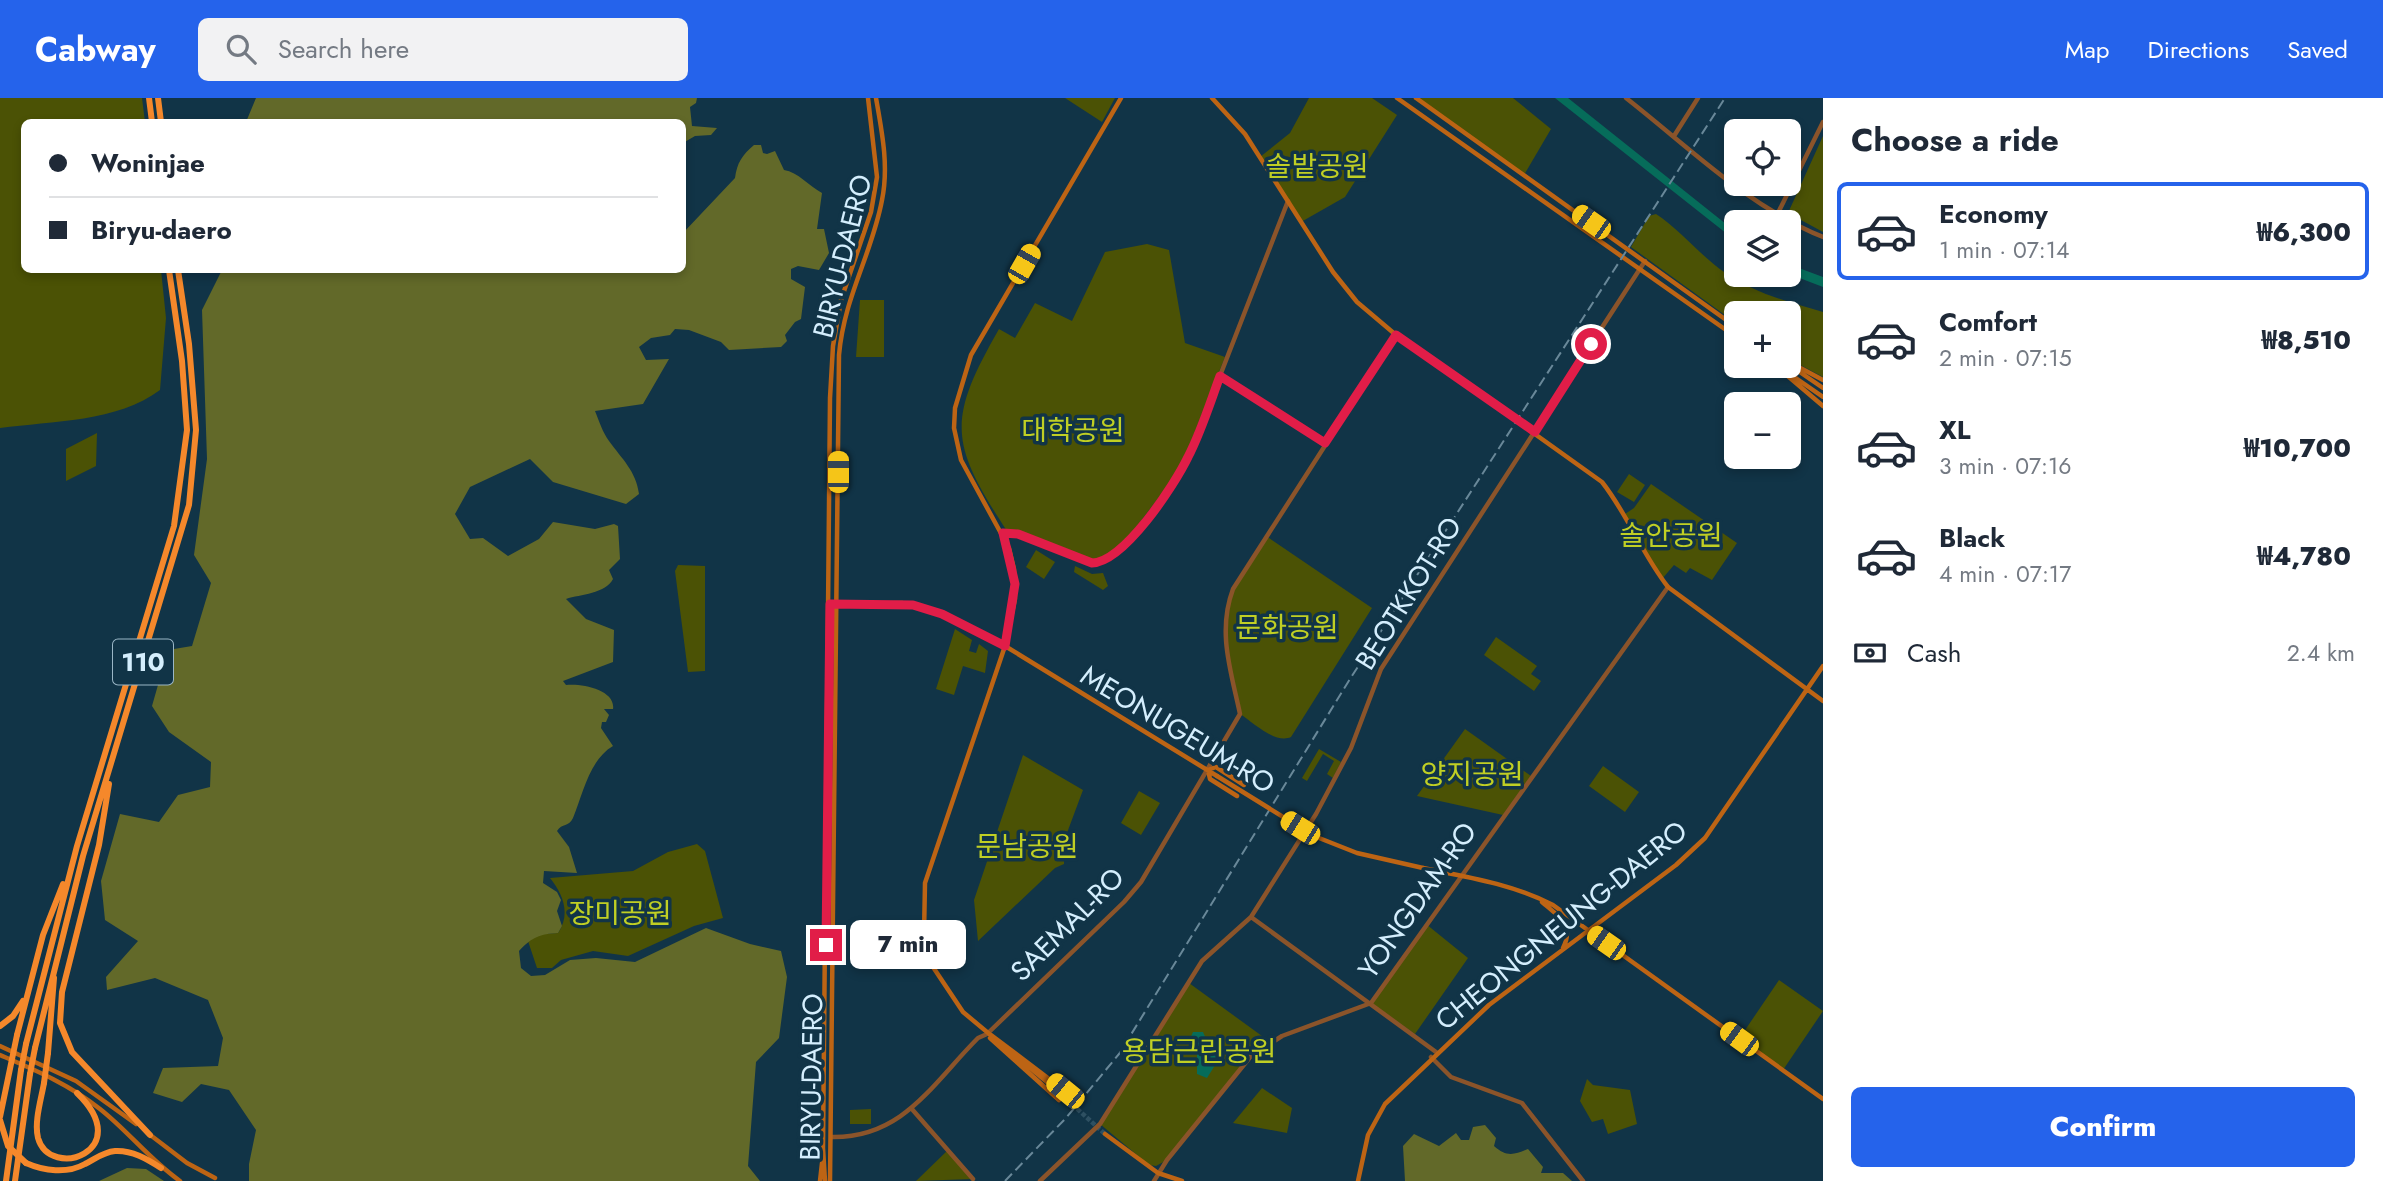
<!DOCTYPE html>
<html lang="en">
<head>
<meta charset="utf-8">
<style>
  body { margin:0; font-family:Jost,"Noto Sans KR",sans-serif; background:#f2f2f3; color:#1f2937; height:100vh; display:flex; flex-direction:column; font-size:26px; white-space:nowrap }
  * { box-sizing:border-box; margin:0 }
  p { font-size:23px; color:#747a83 }
  .icon { flex:none; width:38px; height:38px; fill:none; stroke:currentColor; stroke-width:2; stroke-linecap:round; stroke-linejoin:round }
  .map { position:relative; flex:1; overflow:hidden }
  .panel { display:flex; flex-direction:column; background:#fff; width:560px }
  .panel>* { flex:none }
  .banner { position:absolute; left:21px; top:21px; width:665px; height:154px; border-radius:10px; box-shadow:0 4px 10px #0003; display:grid; align-content:center; height:154px; padding:0 28px; background:#fff }
  .controls { position:absolute; left:1724px; top:21px; display:grid; gap:14px }
  .controls a { display:grid; place-items:center; width:77px; height:77px; border-radius:10px; background:#fff; box-shadow:0 4px 10px #0003; font-size:35px }
  .end { position:absolute; width:32px; height:32px; margin:-16px; border:9px solid #e11d48; background:#fff; box-shadow:0 0 0 4px #fff }
  .from { border-radius:50% }
  .bubble { position:absolute; height:49px; border-radius:10px; background:#fff; box-shadow:0 4px 10px #0003; font-size:23px; font-weight:800; line-height:49px; text-align:center }
  .car { position:absolute; width:21px; height:42px; margin:-21px -10px; border-radius:9px; box-shadow:0 0 5px 2px #0007; background:linear-gradient(#f5c518 24%,#345 0 40%,#f5c518 0 76%,#345 0 86%,#f5c518 0) }
  .banner b { display:flex; align-items:center; gap:24px; height:66px; font-size:26px }
  .banner b+b { border-top:2px solid #e0e1e3 }
  .banner i { width:18px; height:18px; background:#1f2937 }
  ul { padding:0; list-style:none }
  li { display:flex; align-items:center; gap:21px; height:98px; margin:0 14px 10px; padding:0 14px; border:4px solid transparent; border-radius:10px }
  li div { flex:1 }
  li b { display:block; font-size:26px }
  li em { font-style:normal; font-weight:800 }
  li.current { border-color:#2563eb }
  li>.icon { width:63px; height:63px; stroke-width:1.5 }
  h2 { padding:0 28px; font-size:32px; line-height:84px }
  .pay { display:flex; align-items:center; gap:18px; height:77px; padding:0 28px; font-size:26px }
  .pay p { margin-inline-start:auto }
  .action { display:flex; gap:14px; margin-top:auto; padding:14px 28px }
  .action a { flex:1; height:80px; border-radius:10px; background:#2563eb; color:#fff; font-size:28px; font-weight:800; line-height:80px; text-align:center }
  header { display:flex; align-items:center; gap:42px; box-sizing:border-box; height:98px; padding:0 35px; background:#2563eb; color:#fff }
  header strong { font-size:33px }
  nav { display:flex; gap:38px; margin-inline-start:auto; font-size:24px }
  .search { width:490px; height:63px; background:#f2f2f3; display:flex; align-items:center; gap:18px; box-sizing:border-box; padding:0 24px; border-radius:10px; color:#747a83; font-size:26px }
  main { display:flex; flex:1; min-height:0 }
  .map>svg:first-child { display:block }
  .green { fill:#4b5205 }
  .forest { fill:#626929 }
  .water { fill:#066c5a }
  .lines { fill:none; stroke-linecap:round; stroke-linejoin:round }
  .secondary-tunnel { stroke:#2e5062; stroke-width:4.5; stroke-dasharray:4.5 2; stroke-linecap:butt }
  .tertiary { stroke:#8b542a; stroke-width:4.5 }
  .secondary { stroke:#bd6414; stroke-width:4.5 }
  .motorway { stroke:#f5882b; stroke-width:6 }
  .rail { stroke:#698899; stroke-width:2; stroke-dasharray:10 5; stroke-linecap:butt }
  .secondary-bridge { stroke:#bd6414; stroke-width:4.5 }
  .motorway-bridge { stroke:#f5882b; stroke-width:6 }
  .route { stroke:#e11d48; stroke-width:9 }
  .labels { text-anchor:middle; stroke-width:7; stroke-linejoin:round; paint-order:stroke }
  .shield { fill:#113447; stroke:#9ab6c6; stroke-width:2 }
  .shield-label { font-size:26px; font-weight:bold; fill:#d4eefd }
  .park-label { font-size:28px; fill:#c0cf24; stroke:#113447 }
  .street-label { font-size:28px; fill:#d4eefd; stroke:#113447 }
</style>
</head>
<body>
<header>
<strong>Cabway</strong>
<div class="search"><svg class="icon" aria-label="search" viewBox="0 0 24 24"><circle cx="10" cy="10" r="6"/><path d="M15 15l6 6"/></svg>Search here</div>
<nav><a>Map</a><a>Directions</a><a>Saved</a></nav>
</header>
<main>
<div class="map">
<svg width="1823" height="1083" viewBox="0 0 1823 1083">
  <rect width="100%" height="100%" fill="#113447"/>
  <path class="green" d="M0,0h142l3,24h-121v148h137l5,48 -6,72c-42,32 -108,31 -160,38z
    M1065,0h50l-13,24z
    M1309,0h63l25,17 -52,82 -44,25 -41,-65 30,-24z
    M1416,0h97l38,31 -27,46z
    M1823,38v96l-35,-19z
    M1656,116c26,17 45,43 71,60 27,19 65,29 96,38v65l-34,-18 -1,-46h-52v10l-105,-76 18,-31z
    M1147,146l22,6 16,93 40,14 -40,99 -16,28 -48,63 -21,13 -9,1 -73,-30h-11c-58,-88 -60,-111 -8,-202l16,9 20,-35 37,18 33,-69z
    M860,202h24v57h-28z
    M97,335l-1,33 -30,15v-32z
    M1629,376l16,11 -11,17 -17,-10z
    M1651,386l86,59 -25,37 -22,-12 -4,5 -12,-8 -12,14 -37,-65 9,-6z
    M1266,438l106,72 -81,129c-16,7 -37,-14 -51,-23l-15,-68 -1,-25 9,-32z
    M1036,452l19,12 -11,17 -18,-12z
    M678,467l27,1v105l-17,1 -13,-101z
    M1075,468l17,8 11,-1 5,13 -5,4 -29,-18z
    M955,531l17,11 -3,11 7,2 3,-9 9,7 -3,22 -22,-7 -9,29 -18,-6z
    M1496,539l41,29 -6,8 10,7 -7,10 -50,-36z
    M1465,631l66,47 -28,39 -86,-19z
    M1319,651l22,13 -8,16 -6,-4 7,-13 -11,-7 -16,27 -5,-3z
    M1023,657l60,35 -19,51v23l-9,4 -77,73 -4,-41z
    M1603,668l36,26 -14,20 -36,-26z
    M1139,693l21,12 -19,32 -20,-12z
    M697,746l8,7 18,67 -29,8 -66,30 -35,-5 -32,9 -9,8h-15l-9,-27 11,-7 19,-1c13,-19 5,-39 -8,-55l83,-7 35,-19z
    M1426,826l42,34 -53,76 -44,-31z
    M1779,882l44,31 -40,59 -44,-31z
    M1189,885l73,53 1,12 -11,7 -85,105 -11,6 -7,-1 -49,-41z
    M1587,981l6,6 37,5 7,34 -29,10 -5,-15 -11,3 -12,-21z
    M1262,990l30,20 -5,25 -54,-10z
    M871,1011v15h-21v-14z
    M948,1052l25,29 -57,2z"/>
  <path class="forest" d="M256,0h441l-1,5 -6,4 2,19 25,2 -6,7 -16,1 -12,7v8l-1,-29h-436z
    M754,47h7l2,8 4,1 8,-3 9,19c14,2 25,16 38,23l-5,36h7l5,24 -10,17 -21,-4 -7,3v10l14,8 -4,32 -6,3 -10,13 2,6 -6,6 -52,3 -8,-8 -32,-12 -14,-1 -5,6 -19,3 -12,9 7,13 23,-1 -26,45 -48,7c4,10 8,22 14,30 13,18 27,30 30,53l-13,10 -73,-22 -23,-23 -60,28 -15,27 15,25 13,-1 25,18 31,-17 14,-17 42,7 19,-5 4,2 2,33 -11,11 4,9c-8,15 -32,15 -47,20l20,20 28,11 -1,32 -50,19 3,4c16,-2 50,5 47,24h-9l5,6 -3,7h-4l-1,6 12,18c-24,14 -30,48 -40,72 -4,9 -11,5 -16,13l12,16 8,26 -33,-2 -1,12 14,9 4,8 -4,11 5,15 -4,7c-18,1 -26,4 -39,18l2,17 10,8 14,-1 25,-15 26,-2 39,4 71,-34 44,16 31,7 6,26 -8,61 -23,24 -8,104 12,15h-511v-17l7,-34 -27,-40 -28,-6 -19,18 -29,-9 10,-25 55,-2 5,-28 -15,-38 -53,-22 -48,12 -1,-13 32,-36 -33,-21 -4,-39 19,-67 39,8 19,-27 32,-8 1,-25 -42,-30 -17,-26 16,-56 24,-4 19,-63 -17,-28 13,-96 -5,-149 20,-40h460l1,-37 52,-55c2,-15 7,-23 19,-33z
    M1485,1027l11,13 -2,8c12,11 20,9 34,3l15,18 -2,6h22l9,8h-167l-2,-35 11,-12 25,12 17,-13 5,7h8l4,-13z
    M127,1070l19,1 18,12h-65z"/>
  <path class="water" d="M1555,0h13l168,134v9z
    M1788,166l35,13v10l-34,-13z
    M1193,934h10l4,9 15,13 -15,24 -10,-4v-20l-8,-13z"/>
  <g class="lines">
    <path class="secondary-tunnel" d="M1053,989l52,47"/>
    <path class="tertiary" d="M1626,0c64,50 121,108 197,139
      M1674,38l24,-38
      M1777,117l46,-93
      M1221,278l104,67
      M1003,435l15,1 74,29c34,-1 79,-77 96,-105l100,-257
      M1251,819l185,135
      M1431,959l20,20 71,26 61,78
      M911,1010l62,71
      M832,1039c71,1 100,-53 146,-99l9,-4 137,-132 17,-20 99,-168c-9,-43 -23,-82 -7,-125l163,-254
      M1040,1083l60,-57 102,-163 49,-44 65,-103 35,-66 30,-79 264,-408
      M1154,1083l13,-21 84,-104 31,-20 89,-33 297,-416"/>
    <path class="secondary" d="M1212,0l33,36 88,138 24,30 39,33 206,147c26,33 40,72 66,105l155,114
      M1397,0l339,239
      M1416,0l320,229
      M1788,266l35,24
      M1793,266l30,16
      M1776,268l47,40
      M1787,274l36,25
      M837,506l65,-1 40,11 63,32 212,130
      M1237,698l-27,-17 -2,-9 8,-3 28,18
      M1423,770c45,9 89,16 130,37l270,194
      M1542,804c16,14 33,23 21,46
      M991,937l74,56
      M990,940l69,62
      M0,948l76,35 60,43
      M0,957c35,15 69,29 100,54 28,22 50,51 80,72
      M1053,989l-90,-75 -30,-45 -9,-33 1,-51 80,-237 10,-47 -1,-30 -5,-21 -48,-88 -7,-32 1,-20 16,-53 150,-257
      M149,1036l38,29 28,15
      M1105,1036l53,39 24,8
      M820,1083l2,-18
      M825,1083l-2,-33 7,-750 3,-52 8,-46 30,-88 6,-35 -9,-79
      M830,1083l9,-826c5,-58 33,-101 43,-155 7,-34 0,-68 -6,-102
      M1358,1083l10,-46 17,-31 104,-99 187,-140 29,-27 118,-172"/>
    <path class="motorway" d="M149,0l3,24
      M158,0l3,24
      M109,686l-10,61 -37,147 -2,31 12,29 78,83
      M0,928l13,-10 10,-15
      M17,937l26,-100 20,-51
      M26,946l51,-198 97,-320 13,-96 -5,-69 -13,-91
      M35,950l48,-192 106,-351 7,-75 -7,-86 -11,-74
      M48,955l6,-75
      M44,985c-3,17 -10,39 -6,55 12,43 99,13 39,-45
      M26,1065c18,8 41,11 59,1 10,-5 18,-12 30,-13 17,-1 32,8 46,17
      M6,1083l15,-111
      M15,1083l15,-107"/>
    <path class="rail" d="M1005,1083l61,-63 53,-64 231,-375 375,-581"/>
    <path class="secondary-bridge" d="M1217,678l97,60 43,17 66,15"/>
    <path class="motorway-bridge" d="M21,972l5,-26
      M30,976l5,-26
      M44,985l4,-30
      M0,1019l17,-82
      M0,1022l8,26 18,17"/>
  </g>
  <g class="lines">
    <path class="route" d="M826,847l4,-341 83,1 29,9 63,32 10,-62 -12,-51 15,1 74,29c32,-1 82,-77 96,-106 13,-25 22,-54 32,-81l105,67 71,-108 139,97 56,-88"/>
  </g>
  <g class="labels">
    <rect class="shield" x="113" y="541.5" width="60" height="45" rx="5"/>
    <g class="shield-label">
      <text x="143" y="573">110</text>
    </g>
    <g class="park-label">
      <text x="1317" y="78">솔밭공원</text>
      <text x="1073" y="342">대학공원</text>
      <text x="1671" y="447">솔안공원</text>
      <text x="1287" y="539">문화공원</text>
      <text x="1472" y="686">양지공원</text>
      <text x="1027" y="758">문남공원</text>
      <text x="620" y="825">장미공원</text>
      <text x="1199" y="963">용담근린공원</text>
    </g>
    <g class="street-label">
      <text transform="translate(842 158) rotate(-76)" y="10">BIRYU-DAERO</text>
      <text transform="translate(1408 495) rotate(-58)" y="10">BEOTKKOT-RO</text>
      <text transform="translate(1178 631) rotate(31)" y="10">MEONUGEUM-RO</text>
      <text transform="translate(1417 802) rotate(-55)" y="10">YONGDAM-RO</text>
      <text transform="translate(1067 826) rotate(-45)" y="10">SAEMAL-RO</text>
      <text transform="translate(1561 827) rotate(-39)" y="10">CHEONGNEUNG-DAERO</text>
      <text transform="translate(811 979) rotate(-89)" y="10">BIRYU-DAERO</text>
    </g>
  </g>
</svg>
<div class="controls">
<a><svg class="icon" aria-label="locate" viewBox="0 0 24 24"><circle cx="12" cy="12" r="6"/><path d="M12 2v4M12 18v4M2 12h4M18 12h4"/></svg></a>
<a><svg class="icon" aria-label="layers" viewBox="0 0 24 24"><path d="M12 4l9 5-9 5-9-5zM3 14l9 5 9-5"/></svg></a>
<a>+</a>
<a>−</a>
</div>
<i class="end from" style="left:1591px;top:246px"></i>
<i class="end" style="left:826px;top:847px"></i>
<div class="bubble" style="left:850px;top:822px;width:116px">7 min</div>
<i class="car" style="left:1591px;top:124px;rotate:305deg"></i>
<i class="car" style="left:1024px;top:166px;rotate:30deg"></i>
<i class="car" style="left:838px;top:374px;rotate:0deg"></i>
<i class="car" style="left:1300px;top:730px;rotate:302deg"></i>
<i class="car" style="left:1606px;top:845px;rotate:305deg"></i>
<i class="car" style="left:1739px;top:941px;rotate:306deg"></i>
<i class="car" style="left:1065px;top:993px;rotate:309deg"></i>
<div class="banner">
<b><i class="from"></i>Woninjae</b>
<b><i></i>Biryu-daero</b>
</div>
</div>
<section class="panel">
<h2>Choose a ride</h2>
<ul>
<li class="current"><svg class="icon" aria-label="car" viewBox="0 0 24 24"><path d="M5 17H2v-5l4-1 3-4h7l3 4 3 1v5h-3M9 17h6M6 11h13"/><circle cx="7" cy="17" r="2"/><circle cx="17" cy="17" r="2"/></svg><div><b>Economy</b><p>1 min · 07:14</p></div><em>₩6,300</em></li>
<li><svg class="icon" aria-label="car" viewBox="0 0 24 24"><path d="M5 17H2v-5l4-1 3-4h7l3 4 3 1v5h-3M9 17h6M6 11h13"/><circle cx="7" cy="17" r="2"/><circle cx="17" cy="17" r="2"/></svg><div><b>Comfort</b><p>2 min · 07:15</p></div><em>₩8,510</em></li>
<li><svg class="icon" aria-label="car" viewBox="0 0 24 24"><path d="M5 17H2v-5l4-1 3-4h7l3 4 3 1v5h-3M9 17h6M6 11h13"/><circle cx="7" cy="17" r="2"/><circle cx="17" cy="17" r="2"/></svg><div><b>XL</b><p>3 min · 07:16</p></div><em>₩10,700</em></li>
<li><svg class="icon" aria-label="car" viewBox="0 0 24 24"><path d="M5 17H2v-5l4-1 3-4h7l3 4 3 1v5h-3M9 17h6M6 11h13"/><circle cx="7" cy="17" r="2"/><circle cx="17" cy="17" r="2"/></svg><div><b>Black</b><p>4 min · 07:17</p></div><em>₩4,780</em></li>
</ul>
<div class="pay"><svg class="icon" aria-label="cash" viewBox="0 0 24 24"><path d="M3 7h18v10H3z"/><circle cx="12" cy="12" r="2"/></svg>Cash<p>2.4 km</p></div>
<div class="action"><a>Confirm</a></div>
</section>
</main>
</body>
</html>
